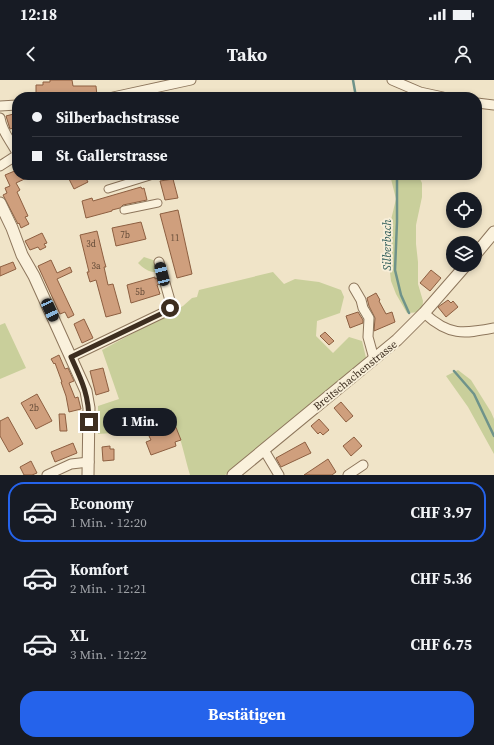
<!DOCTYPE html>
<html lang="de">
<head>
<meta charset="utf-8">
<style>
  body { margin:0; font-family:"Source Serif 4",serif; background:#242831; color:#f1f3f6; height:100vh; display:flex; flex-direction:column; font-size:15px; white-space:nowrap }
  * { box-sizing:border-box; margin:0 }
  p { font-size:13px; color:#9ea1a6 }
  .icon { flex:none; width:22px; height:22px; fill:none; stroke:currentColor; stroke-width:2; stroke-linecap:round; stroke-linejoin:round }
  .map { position:relative; height:395px; overflow:hidden }
  .drawer { display:flex; flex-direction:column; background:#171b24; flex:1 }
  .drawer>* { flex:none }
  .guide { position:absolute; left:12px; top:12px; width:470px; height:88px; border-radius:16px; box-shadow:0 2px 6px #0003; display:grid; align-content:center; height:88px; padding:0 20px; background:#171b24 }
  .tools { position:absolute; left:446px; top:112px; display:grid; gap:8px }
  .tools a { display:grid; place-items:center; width:36px; height:36px; border-radius:50%; background:#171b24; box-shadow:0 2px 6px #0003; font-size:20px }
  .end { position:absolute; width:18px; height:18px; margin:-9px; border:5px solid #3d2e20; background:#fff; box-shadow:0 0 0 2px #fff }
  .from { border-radius:50% }
  .bubble { position:absolute; height:28px; border-radius:14px; background:#171b24; box-shadow:0 2px 6px #0003; font-size:13px; font-weight:700; line-height:28px; text-align:center }
  .car { position:absolute; width:12px; height:24px; margin:-12px -6px; border-radius:5px; box-shadow:0 0 3px 1px #0007; background:linear-gradient(#222 24%,#8ab4d8 0 40%,#222 0 76%,#8ab4d8 0 86%,#222 0) }
  .guide b { display:flex; align-items:center; gap:14px; height:38px; font-size:15px }
  .guide b+b { border-top:1px solid #363941 }
  .guide i { width:10px; height:10px; background:#f1f3f6 }
  ul { padding:7px 0 0; list-style:none }
  li { display:flex; align-items:center; gap:12px; height:60px; margin:0 8px 6px; padding:0 12px; border:2px solid transparent; border-radius:16px }
  li div { flex:1 }
  li b { display:block; font-size:15px }
  li em { font-style:normal; font-weight:700 }
  li.active { border-color:#2563eb }
  li>.icon { width:36px; height:36px; stroke-width:1.5 }
  .button { display:flex; gap:8px; margin-top:auto; padding:8px 20px }
  .button a { flex:1; height:46px; border-radius:16px; background:#2563eb; color:#fff; font-size:16px; font-weight:700; line-height:46px; text-align:center }
  .status { display:flex; justify-content:space-between; align-items:center; height:28px; padding:0 20px; background:#171b24; direction:ltr }
  .status svg { height:11px; fill:currentColor }
  header { display:flex; justify-content:space-between; align-items:center; height:52px; padding:0 20px; background:#171b24; font-size:18px; font-weight:700 }
  .map>svg:first-child { display:block }
  .green { fill:#c9cf9b }
  .lines { fill:none; stroke-linecap:round; stroke-linejoin:round }
  .stream { stroke:#6f938a; stroke-width:2.5 }
  .building { fill:#cf9f7d; stroke:#8d5f41 }
  .pedestrian-casing { stroke:#8d765c; stroke-width:9 }
  .minor-casing { stroke:#8d765c; stroke-width:11 }
  .tertiary-casing { stroke:#8d765c; stroke-width:13 }
  .pedestrian { stroke:#faf1dc; stroke-width:7 }
  .minor { stroke:#faf1dc; stroke-width:9 }
  .tertiary { stroke:#faf1dc; stroke-width:11 }
  .route { stroke:#3d2e20; stroke-width:5 }
  .labels { text-anchor:middle; stroke-width:4; stroke-linejoin:round; paint-order:stroke }
  .number-label { font-size:9px; fill:#624a37 }
  .street-label { font-size:11px; fill:#3d2e20; stroke:#f7eed8 }
  .water-label { font-size:12px; font-style:italic; fill:#2f5d5a; stroke:#f7eed8 }
</style>
</head>
<body>
<div class="status"><b>12:18</b><svg viewBox="0 0 49 12"><path d="M0 12V9h3v3zM5 12V6h3v6zM10 12V3h3v9zM15 12V0h3v12zM26 1h20v11H26zM47 4h2v5h-2z"/></svg></div>
<header><svg class="icon" aria-label="back" viewBox="0 0 24 24"><path d="M15 5l-7 7 7 7"/></svg>Tako<svg class="icon" aria-label="person" viewBox="0 0 24 24"><circle cx="12" cy="8" r="4"/><path d="M4 21q1-7 8-7t8 7"/></svg></header>
<div class="map">
<svg width="494" height="395" viewBox="0 0 494 395">
  <rect width="100%" height="100%" fill="#f0e4c8"/>
  <path class="green" d="M390,95h28l4,8v14l-6,28v19l2,18v22l5,17 -1,11 -15,1 -11,-19 -5,-13 -2,-17 -5,-15 12,-50z
    M144,177l12,4 2,11c-8,1 -14,-3 -20,-9z
    M273,192l11,12 11,-5 24,3 22,8 3,7 -4,16 -23,8 -1,15 17,17 16,-16 13,4 5,21 -142,113h-35c-5,-17 -8,-33 -15,-50l-22,7 -10,-1 -45,3v-28l21,-7 -17,-49 81,-44 9,-8 5,-1 2,-7z
    M5,243l21,45 -26,11v-54z
    M458,290l13,10 20,32 3,7v35l-26,-47 -22,-31z"/>
  <g class="lines">
    <path class="stream" d="M353,0l3,17
      M397,95v47l-2,48 6,25 8,18
      M454,291l20,23 20,42"/>
  </g>
  <path class="building" d="M50,0h22l1,6h23l1,10 -61,-2v-9h7v-3h7z
    M17,33v14l-7,2 -4,-13z
    M17,90v5h16l-17,8 4,7 -3,2 11,24 -3,1 4,7 -8,4 -2,-5 -1,1 -15,-29 4,-2 -2,-5 5,-2 -5,-11z
    M67,95h17l4,7 -14,7z
    M173,99l5,19 -13,2 -5,-19z
    M141,107l1,2 2,-1 3,12 -24,5 -3,3 -8,2v1l-26,7 -4,-17 10,-3 1,3z
    M178,130l14,64 -15,4 -17,-64z
    M141,142l5,17 -30,7 -4,-18z
    M97,151l7,29 2,7h-2l4,18 5,-1 8,29 -15,4 -10,-37 -6,2 -3,-10h2l-9,-37z
    M42,153l5,10 -3,1 2,3 -6,3 -2,-3 -8,3 -5,-9z
    M51,180l6,13 13,-6 2,5 -15,7 17,36 -6,3 -3,-6 -5,2 -22,-48z
    M13,182l3,7 -16,7v-9z
    M431,190l10,8 -11,13 -10,-8z
    M155,197v2l2,-1 2,6 -2,1 3,9 -29,9 -4,-18z
    M376,213l4,7 -1,1 7,13 6,-2 3,10 -21,9 1,-13 -6,-12 -2,-8z
    M448,220l3,3 2,-2 5,6 -12,10 -8,-10z
    M358,232l5,8v3l-13,5 -4,-12z
    M84,239l9,19 -11,5 -8,-19z
    M325,252l9,9 -5,4 -9,-9z
    M59,275l6,14 3,-1 6,13 -5,2 6,15 3,-1 3,12 -12,3 -3,-16 -5,-14h1l-7,-19 -1,1 -3,-5z
    M103,288l6,23 -13,4 -6,-24z
    M37,314l15,27 -16,8 -15,-26z
    M341,322l12,14 -7,6 -12,-14z
    M59,334h6l2,17h-7z
    M8,337l15,27 -14,8 -9,-16v-15z
    M319,339l10,11 -6,5 -3,-3 -2,2 -7,-8z
    M175,345l6,15 -6,2 1,4 -25,9 -5,-13 5,-2 -2,-4 5,-2 -1,-2z
    M354,357l8,9 -11,10 -8,-10z
    M305,362l6,11 -30,14 -5,-9z
    M73,363l4,10 -22,9 -4,-10z
    M110,366v3h4v11l-11,1 -1,-14z
    M328,379l8,13 -4,3h-28z
    M31,381l6,12 -5,2h-8l-4,-8z"/>
  <g class="lines">
    <g class="pedestrian-casing">
      <path id="pedestrian" d="M108,109l42,-13
        M124,130l34,-7"/>
    </g>
    <g class="minor-casing">
      <path id="minor" d="M392,0l28,12 23,5
        M113,17l78,-17
        M477,23l17,2
        M0,26l17,-1
        M0,38c2,14 11,23 17,35
        M0,86l17,-11
        M354,208l7,12 2,8 6,10 -1,19 5,18 3,3
        M424,233c25,23 39,21 70,15
        M71,277l98,-47 2,-6 -12,-42
        M264,370l15,25
        M47,395l24,-11 18,-2
        M348,395l15,-10"/>
    </g>
    <g class="tertiary-casing">
      <path id="tertiary" d="M0,123l12,25 10,27 12,21 52,115 3,17 -1,67
        M475,175l19,-23
        M233,395l164,-135 27,-27 42,-48"/>
    </g>
    <use href="#pedestrian" class="pedestrian"/>
    <use href="#minor" class="minor"/>
    <use href="#tertiary" class="tertiary"/>
  </g>
  <g class="lines">
    <path class="route" d="M89,342c0,-27 -7,-41 -18,-65l98,-47 1,-2"/>
  </g>
  <g class="labels">
    <g class="number-label">
      <text x="125" y="158">7b</text>
      <text x="175" y="161">11</text>
      <text x="91" y="167">3d</text>
      <text x="96" y="189">3a</text>
      <text x="140" y="215">5b</text>
      <text x="34" y="331">2b</text>
    </g>
    <g class="street-label">
      <text transform="translate(355 295) rotate(-39)" y="4">Breitschachenstrasse</text>
    </g>
    <g class="water-label">
      <text transform="translate(387 165) rotate(-90)" y="4">Silberbach</text>
    </g>
  </g>
</svg>
<div class="tools">
<a><svg class="icon" aria-label="locate" viewBox="0 0 24 24"><circle cx="12" cy="12" r="6"/><path d="M12 2v4M12 18v4M2 12h4M18 12h4"/></svg></a>
<a><svg class="icon" aria-label="layers" viewBox="0 0 24 24"><path d="M12 4l9 5-9 5-9-5zM3 14l9 5 9-5"/></svg></a>
</div>
<i class="end from" style="left:170px;top:228px"></i>
<i class="end" style="left:89px;top:342px"></i>
<div class="bubble" style="left:103px;top:328px;width:74px">1 Min.</div>
<i class="car" style="left:162px;top:194px;rotate:346deg"></i>
<i class="car" style="left:50px;top:230px;rotate:155deg"></i>
<div class="guide">
<b><i class="from"></i>Silberbachstrasse</b>
<b><i></i>St. Gallerstrasse</b>
</div>
</div>
<section class="drawer">
<ul>
<li class="active"><svg class="icon" aria-label="car" viewBox="0 0 24 24"><path d="M5 17H2v-5l4-1 3-4h7l3 4 3 1v5h-3M9 17h6M6 11h13"/><circle cx="7" cy="17" r="2"/><circle cx="17" cy="17" r="2"/></svg><div><b>Economy</b><p>1 Min. · 12:20</p></div><em>CHF 3.97</em></li>
<li><svg class="icon" aria-label="car" viewBox="0 0 24 24"><path d="M5 17H2v-5l4-1 3-4h7l3 4 3 1v5h-3M9 17h6M6 11h13"/><circle cx="7" cy="17" r="2"/><circle cx="17" cy="17" r="2"/></svg><div><b>Komfort</b><p>2 Min. · 12:21</p></div><em>CHF 5.36</em></li>
<li><svg class="icon" aria-label="car" viewBox="0 0 24 24"><path d="M5 17H2v-5l4-1 3-4h7l3 4 3 1v5h-3M9 17h6M6 11h13"/><circle cx="7" cy="17" r="2"/><circle cx="17" cy="17" r="2"/></svg><div><b>XL</b><p>3 Min. · 12:22</p></div><em>CHF 6.75</em></li>
</ul>
<div class="button"><a>Bestätigen</a></div>
</section>
</body>
</html>
